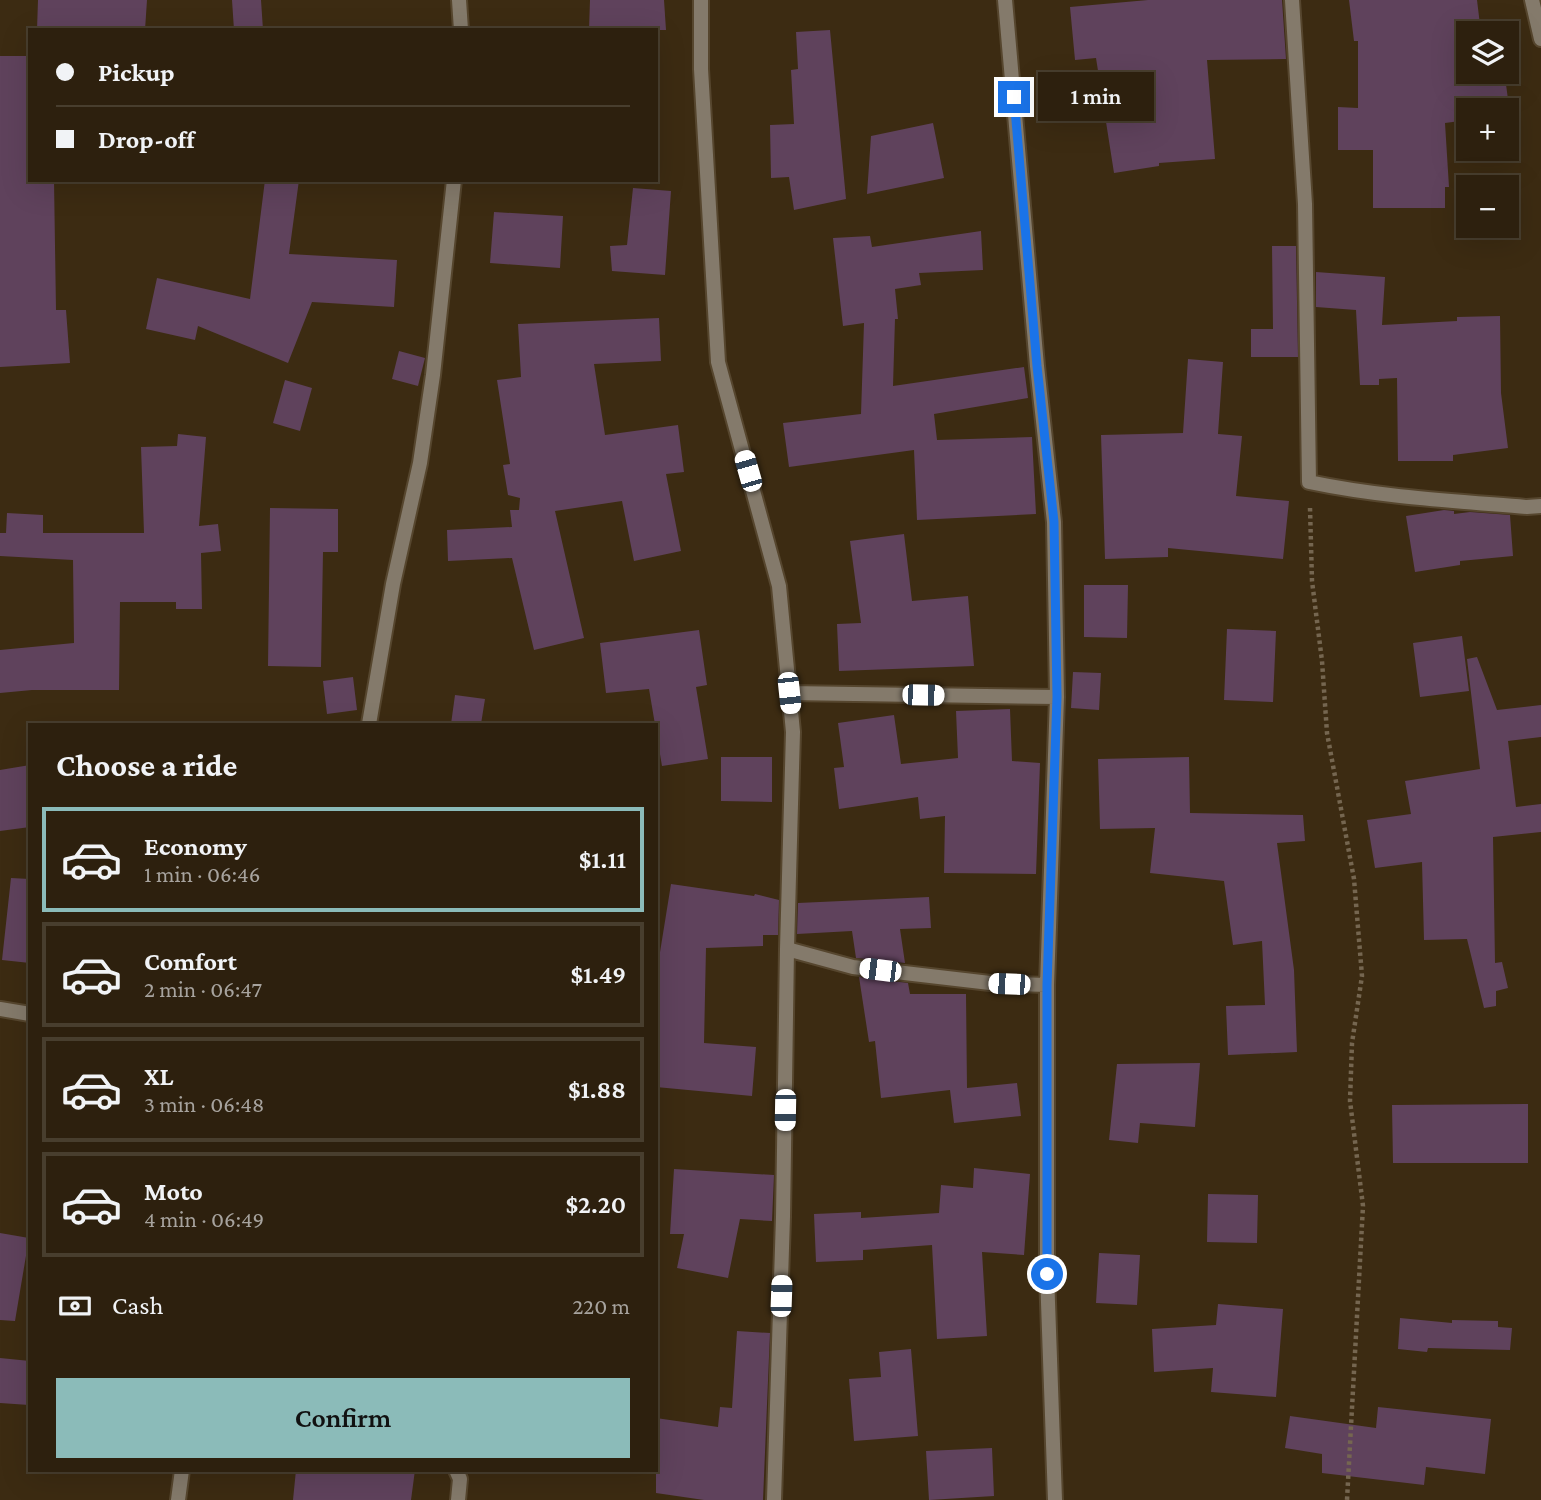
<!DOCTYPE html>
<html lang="en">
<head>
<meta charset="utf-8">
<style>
  body { margin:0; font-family:"Crimson Pro",serif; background:#392d1c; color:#f1f3f6; height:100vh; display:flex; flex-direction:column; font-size:26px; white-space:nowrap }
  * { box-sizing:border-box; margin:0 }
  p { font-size:23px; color:#a7a39e }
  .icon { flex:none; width:38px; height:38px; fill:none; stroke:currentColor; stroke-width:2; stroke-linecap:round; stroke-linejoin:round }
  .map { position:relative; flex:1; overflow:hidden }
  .details { position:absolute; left:28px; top:723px; width:630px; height:749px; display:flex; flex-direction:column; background:#2d200e; border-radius:0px; box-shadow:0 7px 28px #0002,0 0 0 2px #483e2e }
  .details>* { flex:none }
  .banner { position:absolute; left:28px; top:28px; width:630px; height:154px; border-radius:0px; box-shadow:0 7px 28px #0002,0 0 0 2px #483e2e; display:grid; align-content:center; height:154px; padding:0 28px; background:#2d200e }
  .controls { position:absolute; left:1456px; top:21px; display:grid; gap:14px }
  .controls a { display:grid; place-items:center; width:63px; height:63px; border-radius:0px; background:#2d200e; box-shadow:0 7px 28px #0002,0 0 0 2px #483e2e; font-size:35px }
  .end { position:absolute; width:32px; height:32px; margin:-16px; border:9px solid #1a73e8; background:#fff; box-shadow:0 0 0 4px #fff }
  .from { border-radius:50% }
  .bubble { position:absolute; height:49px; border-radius:0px; background:#2d200e; box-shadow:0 7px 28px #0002,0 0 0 2px #483e2e; font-size:23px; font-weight:600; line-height:49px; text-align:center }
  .car { position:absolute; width:21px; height:42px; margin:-21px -10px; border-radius:9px; box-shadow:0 0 5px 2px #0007; background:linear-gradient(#fff 24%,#345 0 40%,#fff 0 76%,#345 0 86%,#fff 0) }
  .banner b { display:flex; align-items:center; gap:24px; height:66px; font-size:26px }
  .banner b+b { border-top:2px solid #483e2e }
  .banner i { width:18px; height:18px; background:#f1f3f6 }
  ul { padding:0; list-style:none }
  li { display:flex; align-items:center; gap:21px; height:105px; margin:0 14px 10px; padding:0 14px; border:4px solid #483e2e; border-radius:0px }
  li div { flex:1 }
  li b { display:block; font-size:26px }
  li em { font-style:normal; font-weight:600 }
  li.active { border-color:#8bbbb9 }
  li>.icon { width:63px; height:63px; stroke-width:1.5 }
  h2 { padding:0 28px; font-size:32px; line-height:84px }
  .pay { display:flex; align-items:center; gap:18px; height:77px; padding:0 28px; font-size:26px }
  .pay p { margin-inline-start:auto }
  .cta { display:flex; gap:14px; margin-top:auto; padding:14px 28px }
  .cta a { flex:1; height:80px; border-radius:0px; background:#8bbbb9; color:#111; font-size:28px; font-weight:600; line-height:80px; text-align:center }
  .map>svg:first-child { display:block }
  .building { fill:#5f425c }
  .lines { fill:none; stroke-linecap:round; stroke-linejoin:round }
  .street-casing { stroke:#56462e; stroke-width:18 }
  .path { stroke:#756650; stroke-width:4.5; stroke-dasharray:3.5 3.5; stroke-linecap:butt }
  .street { stroke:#847a6b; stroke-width:14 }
  .route { stroke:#1a73e8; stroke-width:9 }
</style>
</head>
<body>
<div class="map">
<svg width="1541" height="1500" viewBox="0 0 1541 1500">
  <rect width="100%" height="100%" fill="#3c2b12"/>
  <path class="building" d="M38,0h109l-2,30h-108z
    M232,0h29l2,30h-29z
    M590,0h74l2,30h-77z
    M1148,0h134l4,59 -79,1 8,99 -56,4v3l-45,7 -18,-115 -21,2 -5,-53z
    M1349,0h128l4,33h-13v39h18l1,7 18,-2 5,37h-3v-4h-39v10l-23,3 4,64h-4v21h-72v-58h-35v-43l20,1v-67h-4z
    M830,30l16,169 -52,11 -5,-33 -18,1 -1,-53 24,-1 -3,-54 7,-1 -2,-37z
    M0,56h29l1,124h24l2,130h10l4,53 -70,4z
    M933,123l11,55 -77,16 4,-58z
    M265,180h34l-10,74 108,6 -3,47 -82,-5 -24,61 -90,-37 -3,14 -49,-11 11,-51 93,21z
    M633,188l38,3 -6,84 -53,-4 -2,-25 17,-1z
    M494,212l69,4 -3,52 -70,-5z
    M981,231l2,39 -64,3 2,12 -26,4 3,30h-3l-2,67 131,-19 4,31 -94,16 3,26 95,-3 4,77 -119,6 -3,-70 -125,17 -6,-44 78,-9 3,-91 -21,3 -10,-88 37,-2 2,11z
    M1272,246h24l2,111h-47v-28h22z
    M1316,272l69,5 -3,48 75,-4v-4l43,-1 1,77 7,55 -55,7v6h-55l-1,-83 -18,1v6h-19l-4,-75 -40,-3z
    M659,318l2,43 -67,3 11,71 73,-10 6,47 -18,2 15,77 -47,10 -12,-60 -67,10 29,127 -50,12 -22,-92 -64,3 -1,-31 65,-3 -2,-17h9l1,-12 -12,-3 -5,-30 7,-1 -13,-84 24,-3 -3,-53z
    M399,351l26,7 -7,28 -26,-7z
    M1188,359l35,3 -5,72 24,2 -6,60 53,5 -6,58 -115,-11v9l-63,2 -4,-124 82,-2z
    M285,380l27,8 -12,43 -27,-8z
    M178,434l28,3 -7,89 19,-2 3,27 -20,2 1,56h-26v-7h-56l-1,88h-87l-32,3v-43l74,-7 -1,-83 -73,-4v-23h6l1,-20 36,2v18h101l-3,-86 36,-1z
    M270,508l68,1v43h-15l-2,115 -53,-1z
    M1444,510l10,1v3l16,-2 40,3 3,41 -53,5v4l-45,7 -9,-56z
    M904,534l8,67 56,-5 6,70 -135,5 -2,-47 24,-1 -11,-82z
    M1084,585h44l-1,53 -43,-1z
    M1227,629l49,2 -3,71 -49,-2z
    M699,630l8,55 -11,2 12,72 -46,7 -13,-77 -43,4 -6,-50z
    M1462,636l7,55 -49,6 -7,-54z
    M1477,657l20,53 44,-5v32l-33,4 8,66 25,-3v28l-48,5 2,126 7,-1 6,26 -12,3v15l-12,2 -17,-69 -43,1 -2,-78 -47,6 -8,-48 44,-6 -6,-33 75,-12 -13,-110z
    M1073,672l28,1 -2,37 -28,-2z
    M353,677l4,33 -30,4 -4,-33z
    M455,695l30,4 -4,25h-30z
    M1010,709l2,52 28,2 -4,111 -92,-1 1,-57 -25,3 -2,-22 -79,12 -5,-41 10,-1 -6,-44 56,-8 7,49 57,-6 -2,-47z
    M721,757h51v45l-51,-1z
    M1189,757l1,56 113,2 2,26 -28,2 17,127 3,82 -69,3 -2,-49 39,-1 -3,-64 -29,4 -9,-64 -74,-8 5,-45 -55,1 -2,-70z
    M30,765v62l-30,4v-61z
    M11,878l19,1v84l-28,-3z
    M671,884l83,12 1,-2 24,6 -1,35h-15v11l-57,2 -2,95 52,4 -4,49 -96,-9v-110z
    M929,897l2,31 -31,1 5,34 -49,-5 -4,-27 -55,3 1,-31z
    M859,977l49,6 2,11h56l1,94 50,-5 4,33 -67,7 -4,-33 -69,8 -6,-57 -6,1z
    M1200,1063l-5,64 -55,-4 -2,20 -29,-3 8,-76z
    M1528,1104v59h-135l-1,-58z
    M974,1168l56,6 -6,81 -42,-3 5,84 -50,3 -5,-94 -69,5v10l-47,2 -2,-48 47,-2v6l78,-5 2,-28 32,3z
    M674,1169l100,6 -2,46 -32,-2 -12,59 -51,-10 7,-34h-14z
    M1208,1194l50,1 -1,48 -50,-1z
    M0,1233l29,5 -14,83 -15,-1z
    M1099,1253l41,2 -3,50 -41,-2z
    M1218,1304l65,5 -7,88 -65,-5 2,-24 -59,4 -2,-43 64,-4z
    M1400,1318l52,5v-3l46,1v6l14,1 -2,22 -82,-2 -1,4 -29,-3z
    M737,1331l33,2 -7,167h-59l-48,-7v-75l62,9 2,-20 12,1z
    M911,1349l7,87 -64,5 -5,-62 32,-2 -2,-25z
    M0,1358l30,3 -1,44 -29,-2z
    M1378,1407l113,12 -6,55 -59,-7 -2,18 -102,-12v-19l-37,-6 5,-32 86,12z
    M992,1448l2,48 -65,4 -3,-49z
    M296,1470h119l-4,30h-118z"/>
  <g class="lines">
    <g class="street-casing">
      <path id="street" d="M459,0l2,30
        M701,0v69l17,293 61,224 14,146 -6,217 -4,268 -9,283
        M1005,0l32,366 17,156 3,175 -10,288v289l8,226
        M1292,0l13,204 4,278c71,15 145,19 218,25l14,-1
        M1532,0l9,39
        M789,693l268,4
        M369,724l24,-140 27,-121 13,-88 21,-195
        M787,949l66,18 137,16 57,2
        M0,1009l30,5
        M456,1470l4,9 -2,21
        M178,1500l4,-30"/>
    </g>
    <path class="path" d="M1310,508l2,73 10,80 5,72 27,146 8,97 -10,67 -2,58 13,105 -16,294"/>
    <use href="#street" class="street"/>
  </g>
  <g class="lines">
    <path class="route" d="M1014,97l23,269 17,156 3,175 -10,288v289"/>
  </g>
</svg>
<div class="controls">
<a><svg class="icon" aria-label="layers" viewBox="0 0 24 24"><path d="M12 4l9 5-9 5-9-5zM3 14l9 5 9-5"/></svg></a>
<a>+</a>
<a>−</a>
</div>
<i class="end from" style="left:1047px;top:1274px"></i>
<i class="end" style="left:1014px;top:97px"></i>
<div class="bubble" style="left:1038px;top:72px;width:116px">1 min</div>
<i class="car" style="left:748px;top:471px;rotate:344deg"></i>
<i class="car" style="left:789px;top:693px;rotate:174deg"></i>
<i class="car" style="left:923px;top:695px;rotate:91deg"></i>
<i class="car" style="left:880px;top:970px;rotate:277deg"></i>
<i class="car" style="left:1009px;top:984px;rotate:272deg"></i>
<i class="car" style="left:785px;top:1110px;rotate:181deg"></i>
<i class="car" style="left:781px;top:1296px;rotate:2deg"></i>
<div class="banner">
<b><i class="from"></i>Pickup</b>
<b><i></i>Drop-off</b>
</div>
<section class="details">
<h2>Choose a ride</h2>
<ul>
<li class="active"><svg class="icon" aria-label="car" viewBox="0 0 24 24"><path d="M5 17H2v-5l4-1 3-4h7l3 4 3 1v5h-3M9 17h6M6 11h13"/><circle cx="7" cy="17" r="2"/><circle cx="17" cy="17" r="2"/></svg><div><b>Economy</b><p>1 min · 06:46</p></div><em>$1.11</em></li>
<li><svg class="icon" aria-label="car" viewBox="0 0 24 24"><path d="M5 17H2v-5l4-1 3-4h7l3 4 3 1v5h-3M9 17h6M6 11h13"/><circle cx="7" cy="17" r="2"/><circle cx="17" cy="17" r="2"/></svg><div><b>Comfort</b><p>2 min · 06:47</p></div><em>$1.49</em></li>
<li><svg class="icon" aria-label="car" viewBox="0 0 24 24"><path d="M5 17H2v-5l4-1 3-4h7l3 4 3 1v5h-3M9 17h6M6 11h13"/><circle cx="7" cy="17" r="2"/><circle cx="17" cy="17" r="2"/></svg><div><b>XL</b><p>3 min · 06:48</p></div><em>$1.88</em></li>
<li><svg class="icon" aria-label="car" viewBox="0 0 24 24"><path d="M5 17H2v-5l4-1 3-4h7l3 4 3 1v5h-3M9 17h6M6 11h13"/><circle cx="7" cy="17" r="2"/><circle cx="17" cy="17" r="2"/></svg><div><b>Moto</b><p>4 min · 06:49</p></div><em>$2.20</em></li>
</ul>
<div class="pay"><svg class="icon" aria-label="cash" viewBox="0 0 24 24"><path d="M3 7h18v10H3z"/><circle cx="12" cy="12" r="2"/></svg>Cash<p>220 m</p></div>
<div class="cta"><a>Confirm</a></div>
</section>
</div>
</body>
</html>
